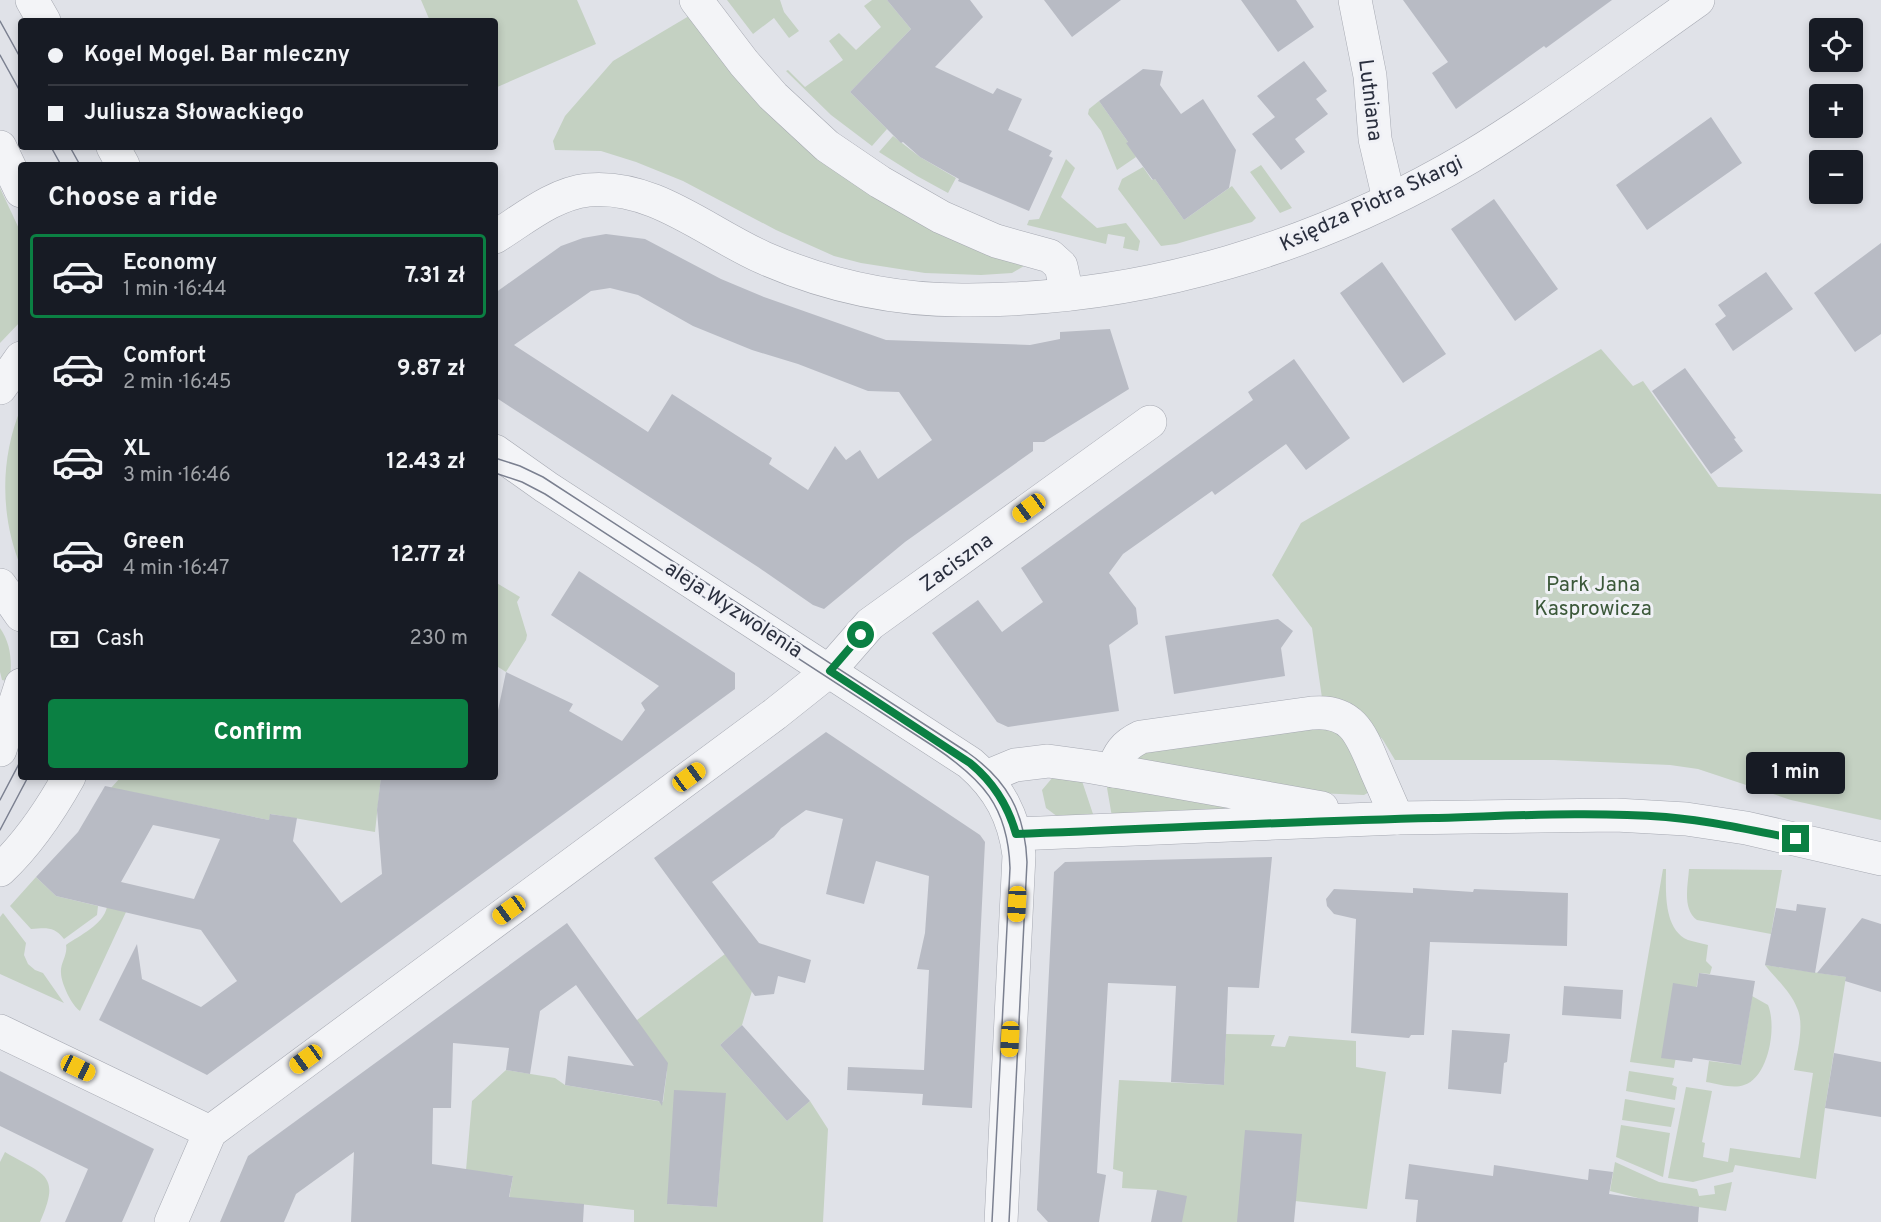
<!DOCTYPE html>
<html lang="en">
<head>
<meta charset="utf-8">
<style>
  body { margin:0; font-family:Overpass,sans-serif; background:#20242c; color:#f1f3f6; height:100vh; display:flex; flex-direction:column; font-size:22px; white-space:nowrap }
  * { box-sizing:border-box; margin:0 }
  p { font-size:20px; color:#9ea1a6 }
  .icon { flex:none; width:33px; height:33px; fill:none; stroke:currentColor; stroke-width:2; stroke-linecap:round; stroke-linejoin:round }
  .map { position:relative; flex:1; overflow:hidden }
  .details { position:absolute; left:18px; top:162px; width:480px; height:618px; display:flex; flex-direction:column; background:#171b24; border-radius:6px; box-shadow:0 3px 9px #0003 }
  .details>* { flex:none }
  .guide { position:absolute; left:18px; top:18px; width:480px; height:132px; border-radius:6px; box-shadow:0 3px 9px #0003; display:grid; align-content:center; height:132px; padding:0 30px; background:#171b24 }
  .tools { position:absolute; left:1809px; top:18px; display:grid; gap:12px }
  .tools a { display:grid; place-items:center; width:54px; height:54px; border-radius:6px; background:#171b24; box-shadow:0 3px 9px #0003; font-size:30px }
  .end { position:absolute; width:27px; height:27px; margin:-14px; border:8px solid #0b8043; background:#fff; box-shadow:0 0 0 3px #fff }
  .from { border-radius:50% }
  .bubble { position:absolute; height:42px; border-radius:6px; background:#171b24; box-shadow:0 3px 9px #0003; font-size:20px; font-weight:700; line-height:42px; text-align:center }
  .car { position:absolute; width:18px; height:36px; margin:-18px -9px; border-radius:8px; box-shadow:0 0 4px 2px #0007; background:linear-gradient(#f5c518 24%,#345 0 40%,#f5c518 0 76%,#345 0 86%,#f5c518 0) }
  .guide b { display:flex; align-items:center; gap:21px; height:57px; font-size:22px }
  .guide b+b { border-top:2px solid #363941 }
  .guide i { width:15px; height:15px; background:#f1f3f6 }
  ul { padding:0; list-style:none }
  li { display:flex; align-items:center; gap:18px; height:84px; margin:0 12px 9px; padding:0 18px; border:3px solid transparent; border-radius:6px }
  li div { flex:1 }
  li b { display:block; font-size:22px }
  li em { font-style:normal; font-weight:700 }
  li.on { border-color:#0b8043 }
  li>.icon { width:54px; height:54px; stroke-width:1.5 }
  h2 { padding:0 30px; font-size:27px; line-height:72px }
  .pay { display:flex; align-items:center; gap:15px; height:66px; padding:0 30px; font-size:22px }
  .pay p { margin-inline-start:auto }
  .primary-button { display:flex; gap:12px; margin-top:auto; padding:12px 30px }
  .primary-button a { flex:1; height:69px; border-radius:6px; background:#0b8043; color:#fff; font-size:24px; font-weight:700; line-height:69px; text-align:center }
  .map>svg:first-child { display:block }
  .green { fill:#c4d1c2; fill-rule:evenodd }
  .building { fill:#b8bbc4; fill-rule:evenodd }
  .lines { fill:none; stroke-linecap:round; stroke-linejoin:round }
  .minor-casing { stroke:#a6a9b2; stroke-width:34 }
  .tertiary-casing { stroke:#a6a9b2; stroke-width:34 }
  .minor { stroke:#f3f4f7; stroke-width:33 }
  .tertiary { stroke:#f3f4f7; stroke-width:33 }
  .tram { stroke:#7b8090; stroke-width:1.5 }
  .route { stroke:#0b8043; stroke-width:8 }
  .labels { text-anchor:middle; stroke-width:6; stroke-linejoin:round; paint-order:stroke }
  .street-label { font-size:21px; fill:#2a2f3e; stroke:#f0f1f6 }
  .park-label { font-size:21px; fill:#3b5839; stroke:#f0f1f6 }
</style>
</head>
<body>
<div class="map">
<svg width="1881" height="1222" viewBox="0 0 1881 1222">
  <rect width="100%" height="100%" fill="#e0e2e8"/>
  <path class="green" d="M421,0h156l19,44 -101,44v-67h-65z
    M727,0h53l4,12 15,19 -10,7 -15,-20 -21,16z
    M872,0h15l24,29 -61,63 37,37 -15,17 -41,-31 -45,-44 2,-1 17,17 38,-27 -14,-19 10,-8 17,17 25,-23 -17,-21z
    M689,16l44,48 296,199 -17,10 -31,2 -56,-2 -64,-10 -27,-7 -58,-26 -93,-49 -47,-19 -35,-11 -46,-1 -2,-9 12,-25 48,-55z
    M1099,101l29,41 8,15 -19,13 -16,-39 -13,-17 1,-5z
    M893,136l27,21 36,21 -8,15 -31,-17 -38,-24z
    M1066,159l9,9 -14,29 36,31 29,-5 14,18 -2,10 -15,-3 2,-11 -17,-3 -2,10 -79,-19 2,-5 10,-1z
    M1261,165l31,43 -12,5 -30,-41z
    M1143,167l9,13 3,-1 29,41 48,-34 24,32 -4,4 -76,22 -15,2 -43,-57 4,-10z
    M0,188l21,45v88l-21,22z
    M1601,349l32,37 10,-5 75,106 163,7v326l-90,-20 -93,-31 -28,-4 -116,-5h-159l-12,-20 -34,-38 -27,-4 -10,-70 -40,-53 29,-52z
    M21,408v159c-21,-50 -21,-109 0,-159z
    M495,582l25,15 -3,5 10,33 -1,5 -20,32 -11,-7z
    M0,628c11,16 12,33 10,52l-3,1 -5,-1 -2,-8z
    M1311,721l32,6 28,64 -7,4 -49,-2 -177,-33 -2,-5z
    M167,777h214l-6,55 -104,-18 -2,6 -158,-32 9,-10z
    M1053,777l28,1 13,39h-36l-12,-9 -4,-18z
    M1106,782l136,28 -130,7z
    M1663,869h3c0,22 -3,60 22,71 6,2 13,3 20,5l-2,16 6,6 -2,7 -11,-1c-4,33 -20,63 -25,95l-44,-6z
    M1689,869l93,1 -11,64 -74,-14c-15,-11 -9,-35 -8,-51z
    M36,877l20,19 42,10 -1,9 -33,24c-10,-13 -18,-11 -33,-10l-21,-23z
    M107,907l19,5 -46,99c-8,-5 -19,-28 -19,-38 -1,-10 7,-18 5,-28 14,-10 37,-20 41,-38z
    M3,913l23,30 -2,12 4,9 7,6 8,3 21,30 -64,-29v-57z
    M725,954l27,37 -10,34 -22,20 67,76 23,-20 18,28 -5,93h-189v-12l-82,-9 -45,9 6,-34 -47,-6 6,-69 34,-31 49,8 10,7 98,17 4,-31 -22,-3 -8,-48zM723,1125l-6,82 -50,-3z
    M1765,965l81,12 -21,131 -9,71 -81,-14 -2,7 -40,10 -25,-4 18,-91 26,4 -10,51 3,1 -2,14 25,5 2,-14 70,10 13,-85 -19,-3c3,-18 11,-45 3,-62 -6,-16 -21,-29 -32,-43z
    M1752,996l16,9c9,21 1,72 -24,80 -11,4 -26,-1 -38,-3l3,-21 32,4z
    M1226,1034l49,1 -4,11 14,1 4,-11 67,5v26l30,5 -19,137 -72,-8 -58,21h-55l-25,-32 -35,-2 1,-16 -10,-3 6,-89 105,5z
    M1629,1071l45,7 -2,7 5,2 -2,13 -49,-9z
    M1625,1099l50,9 -4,19 -49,-7z
    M1621,1125l49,8 -7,44 -47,-20z
    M5,1152c38,23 57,21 35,70h-40v-60z
    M1615,1162l44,20 38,7 2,7 16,-2 -1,-8 18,-4 -6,29 -84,-12 -32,-8z"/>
  <path class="building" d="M887,0h83l13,17 -48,50 58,27 4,-6 25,11 -14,31 44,21 -3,5 4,2 -24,53 -71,-30 1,-2 -39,-22 -17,-15 -2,1 -51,-51 61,-63z
    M1044,0h77l-49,37z
    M1241,0h55l18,27 -36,25z
    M1403,0h209l-66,48 -2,-2 -88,63 -24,-36 16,-11z
    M1304,61l23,30 -11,8 12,15 -33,25 10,13 -24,18 -29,-36 23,-17 -18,-21z
    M1143,69l20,2 -3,14 21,29 22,-15 33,51 -7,38 -45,32 -29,-41 -2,1 -17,-23 -10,-14 2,-1 -29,-41z
    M1711,117l31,46 -95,67 -31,-45z
    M1494,199l64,90 -43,32 -64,-92z
    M606,234l39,5 76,40 43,18 122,43 144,5 30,-6v-7l50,-3 19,60 -85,53h-11v9l-128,91 -81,67 -11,-4 -55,-38 -263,-170v-104l66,-47 22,-8zM610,288l28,7 55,31 59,24 46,14 70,27 31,1 33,48 -54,39 -18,-29 -14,10 -11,-14 -27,44 -39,-26 3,-6 -100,-64 -24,38 -134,-87 77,-54z
    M1881,243v91l-26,18 -41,-59z
    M1382,262l64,92 -43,29 -63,-90z
    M1766,272l27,37 -60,42 -18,-27 11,-8 -8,-11z
    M1294,359l56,79 -44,32 -20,-26 -71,51 -3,-4 -89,63 -14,19 27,35 2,16 -29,21 10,66 -111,16 -11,-5 -65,-89 46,-33 24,32 41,-30 -22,-34 232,-168 -5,-8z
    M1685,368l51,70 -2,1 9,12 -32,23 -59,-83z
    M579,571l156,102v16l-528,386 -108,-55 38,-76 5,35 59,28 36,-26 -36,-51 -145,-34 -20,-19 42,-45 27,-46 164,34 1,-6 27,4 -4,23 48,62 41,-29 -5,-64 4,-33h114v-52l11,-53 67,32 -4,7 53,30 23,-31 -4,-7 18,-17 -108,-71zM153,825l67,14 -26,60 -73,-17z
    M1278,619l15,12 -12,17 4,28 -111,18 -9,-58z
    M826,732l154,103 5,7 -13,266 -50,-3 1,-11 -76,-4 1,-23 76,3 5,-100 -12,-1 8,-36 4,-57 -53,-15 -12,43 -38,-10 17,-75 -37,-9 -25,18 -7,9 -62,45 47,61 52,17 -6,23 -27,-7 -4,18 -19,2 -101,-138z
    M1272,857l-13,131 -31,-1 -4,98 -53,-3 5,-96 -68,-3 -11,190 9,2 -7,47h-51l-11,-12 17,-338 11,-10z
    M1413,888l60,4 1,-3 94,4 -1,53 -137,-4 -6,93h-13l-2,3 -58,-5 5,-114 -22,-5 -7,-8 -1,-7 8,-10 79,4z
    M1797,904l29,4 -11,65 -50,-8 11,-57 20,3z
    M1862,918l19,6v68l-36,-11 1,-4 -29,-4z
    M567,923l101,140 -6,43 -3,-5 -94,-16 3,-29 66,10 -58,-81 -36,26 -10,63 -24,-4 3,-22 -56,-5 -2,65h-18l-1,56 81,12 -4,21 75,7 -1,18h-232l3,-70 -58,42 -12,28h-64l28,-66z
    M1699,973l56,8 -14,84 -48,-7 -1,4 -31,-4 12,-75 24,4z
    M1564,986l59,4 -2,29 -59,-4z
    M742,1025l68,76 -23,20 -67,-76z
    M1452,1030l58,4 -3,28 -3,1 -3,31 -53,-5z
    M1834,1053l47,9v55l-56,-9z
    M0,1071l154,78 -32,73h-57l23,-53 -88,-43z
    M674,1090l52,3 -9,114 -50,-3z
    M1245,1130l57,4 -8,88h-57z
    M1409,1164l84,12 1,-11 94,15 1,-11 24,3 -4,22 90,13 -1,15h-282l2,-22 -13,-1z
    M1157,1190l30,6 -5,26h-31z"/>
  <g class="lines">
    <g class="minor-casing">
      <path id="minor" d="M696,0l48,63 29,33 54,50 53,36 61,35 55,24 54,15 11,10 6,28
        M1355,0l15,76 5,63 14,60
        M1113,771c5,-17 11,-26 28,-34l171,-24c42,-4 50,24 64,57 7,16 14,32 21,48
        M0,1031l210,101
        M171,1222l39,-90 565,-418 54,-43 41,-47 280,-202"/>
    </g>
    <g class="tertiary-casing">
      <path id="tertiary" d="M32,0l12,21
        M0,147l21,44
        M113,147l10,18
        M495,237c29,-18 58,-43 93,-47 66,-6 119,43 176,68 64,28 135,43 205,42 176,0 349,-53 501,-143 79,-48 153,-104 228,-157
        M0,388l21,-30
        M495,451l51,36 424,276c29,25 44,54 49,92l-18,367
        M0,585l21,30
        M0,750l21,-65
        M986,777l29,-12 33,-4 44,6 230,41
        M1016,834l381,-16 219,-3 70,4 60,9 135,31
        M0,870c29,-27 50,-59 69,-93"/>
    </g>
    <use href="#minor" class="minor"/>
    <use href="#tertiary" class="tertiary"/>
    <path class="tram" d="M0,21l21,38
      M0,55l21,38
      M51,147l10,18
      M70,147l10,18
      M495,458l25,8 23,11 424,275c40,28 58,60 60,110l-18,360
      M495,473l27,9 23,12 388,252c49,33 75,60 77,122l-18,354
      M0,800l21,-40
      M0,830l28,-53"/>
  </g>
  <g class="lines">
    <path class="route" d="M861,635l-31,36 140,92c23,19 38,42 46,71 139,-5 279,-13 418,-16 77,-2 155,-7 232,-1 44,4 86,13 130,22"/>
  </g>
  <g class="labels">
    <g class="street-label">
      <text transform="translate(1371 100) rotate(83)" y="7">Lutniana</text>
      <text transform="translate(1371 203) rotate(-25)" y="7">Księdza Piotra Skargi</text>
      <text transform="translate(956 562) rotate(-36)" y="7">Zaciszna</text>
      <text transform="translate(734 609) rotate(33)" y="7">aleja Wyzwolenia</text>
    </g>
    <g class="park-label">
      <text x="1593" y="591">Park Jana<tspan x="1593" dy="24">Kasprowicza</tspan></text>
    </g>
  </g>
</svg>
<div class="tools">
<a><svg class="icon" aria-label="locate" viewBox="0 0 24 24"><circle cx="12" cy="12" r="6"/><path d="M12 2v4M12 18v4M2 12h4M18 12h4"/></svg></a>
<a>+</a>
<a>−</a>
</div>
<i class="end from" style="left:861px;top:635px"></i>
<i class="end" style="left:1796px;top:839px"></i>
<div class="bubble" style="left:1746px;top:752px;width:99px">1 min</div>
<i class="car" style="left:1029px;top:508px;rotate:234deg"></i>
<i class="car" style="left:689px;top:777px;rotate:54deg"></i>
<i class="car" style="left:1017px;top:904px;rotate:183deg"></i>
<i class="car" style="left:509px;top:910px;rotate:234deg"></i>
<i class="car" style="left:1010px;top:1039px;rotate:183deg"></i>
<i class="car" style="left:306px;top:1059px;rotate:234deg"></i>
<i class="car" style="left:78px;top:1068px;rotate:115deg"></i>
<div class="guide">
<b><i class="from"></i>Kogel Mogel. Bar mleczny</b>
<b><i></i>Juliusza Słowackiego</b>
</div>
<section class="details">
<h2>Choose a ride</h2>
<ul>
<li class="on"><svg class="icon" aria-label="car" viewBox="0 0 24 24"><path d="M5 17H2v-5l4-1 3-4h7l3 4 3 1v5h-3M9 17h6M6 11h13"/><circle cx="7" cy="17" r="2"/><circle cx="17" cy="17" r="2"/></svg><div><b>Economy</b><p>1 min · 16:44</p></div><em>7.31 zł</em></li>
<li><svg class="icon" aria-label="car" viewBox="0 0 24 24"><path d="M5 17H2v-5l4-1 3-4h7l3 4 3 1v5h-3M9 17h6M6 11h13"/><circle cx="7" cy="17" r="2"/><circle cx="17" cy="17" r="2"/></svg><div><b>Comfort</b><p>2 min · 16:45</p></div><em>9.87 zł</em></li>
<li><svg class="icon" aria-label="car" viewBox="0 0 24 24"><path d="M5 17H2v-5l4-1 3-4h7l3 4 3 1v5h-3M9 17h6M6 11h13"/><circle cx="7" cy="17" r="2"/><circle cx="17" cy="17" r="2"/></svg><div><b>XL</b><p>3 min · 16:46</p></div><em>12.43 zł</em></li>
<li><svg class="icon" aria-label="car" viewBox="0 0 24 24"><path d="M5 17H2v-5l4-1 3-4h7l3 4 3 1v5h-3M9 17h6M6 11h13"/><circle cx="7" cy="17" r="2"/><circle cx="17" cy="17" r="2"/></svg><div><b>Green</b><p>4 min · 16:47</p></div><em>12.77 zł</em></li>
</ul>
<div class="pay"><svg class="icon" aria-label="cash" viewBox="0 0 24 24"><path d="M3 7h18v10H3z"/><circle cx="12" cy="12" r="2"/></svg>Cash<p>230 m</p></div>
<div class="primary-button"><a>Confirm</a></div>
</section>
</div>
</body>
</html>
